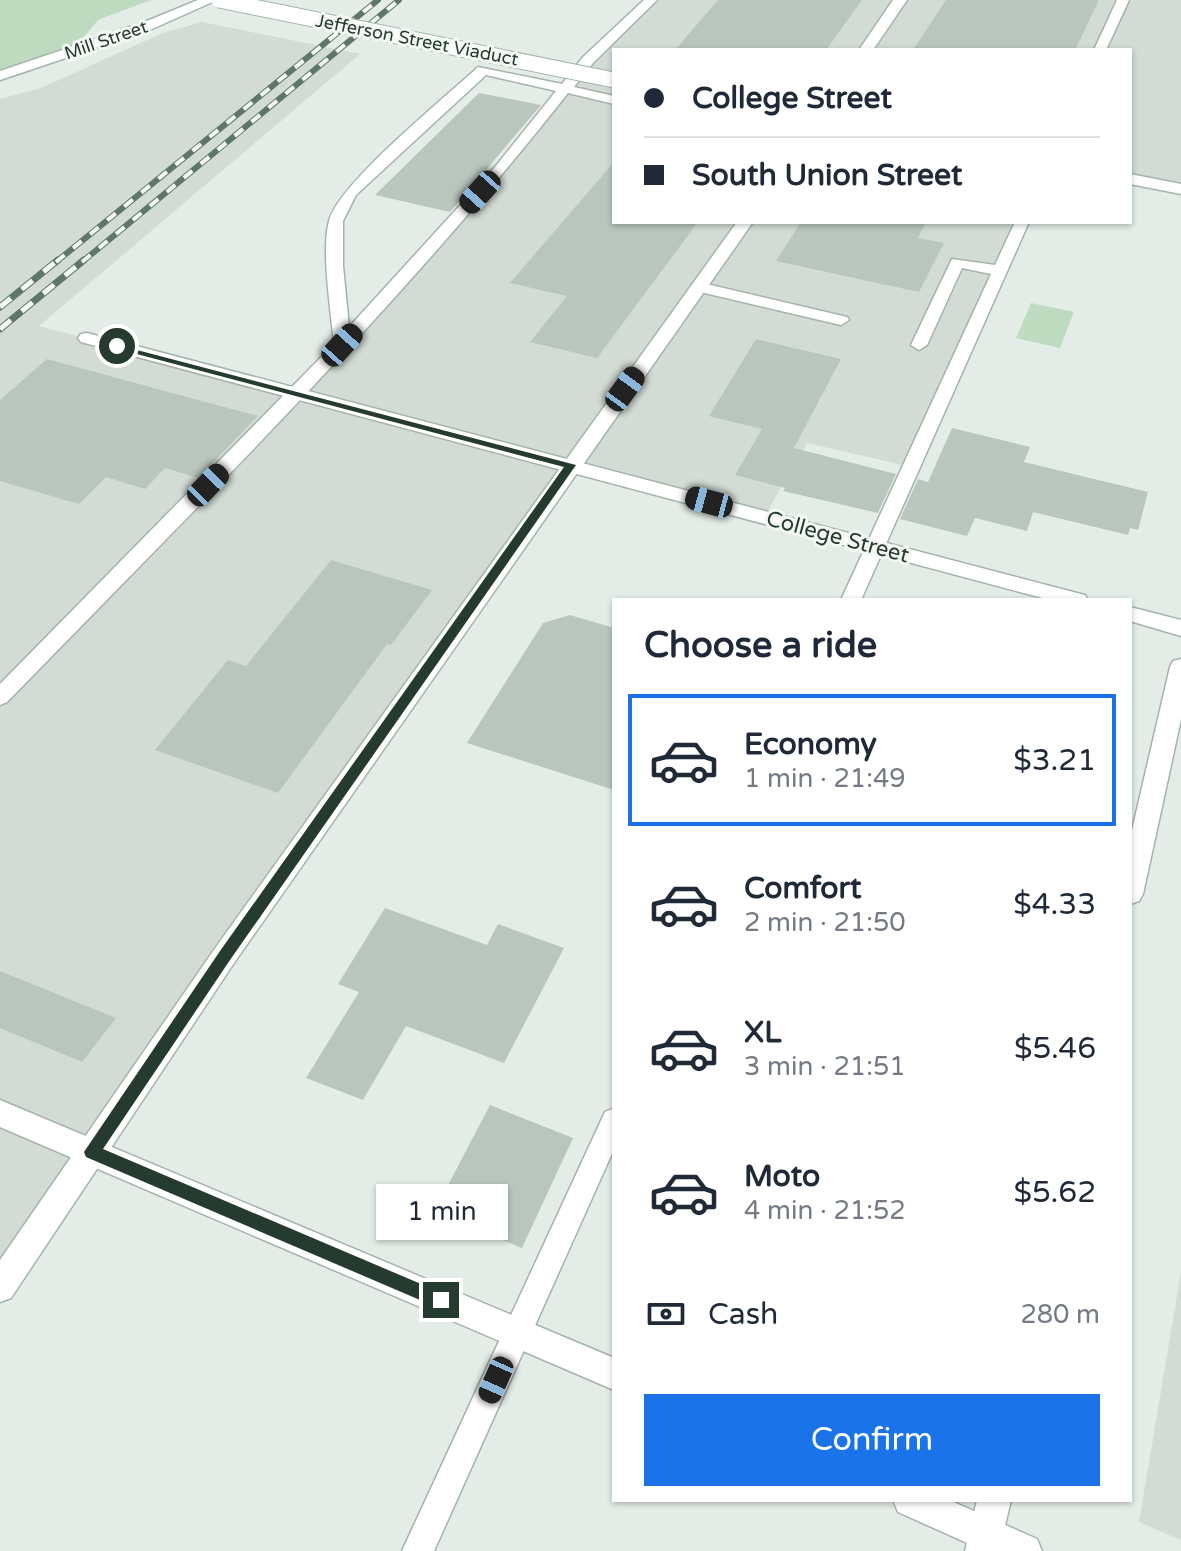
<!DOCTYPE html>
<html lang="en">
<head>
<meta charset="utf-8">
<style>
  body { margin:0; font-family:"Varela Round",sans-serif; background:#f2f2f3; color:#1f2937; height:100vh; display:flex; flex-direction:column; font-size:30px; white-space:nowrap }
  * { box-sizing:border-box; margin:0 }
  p { font-size:26px; color:#747a83 }
  .icon { flex:none; width:44px; height:44px; fill:none; stroke:currentColor; stroke-width:2; stroke-linecap:round; stroke-linejoin:round }
  .map { position:relative; flex:1; overflow:hidden }
  .sheet { position:absolute; left:612px; top:598px; width:520px; height:904px; display:flex; flex-direction:column; background:#fff; border-radius:0px; box-shadow:0 2px 6px #0004 }
  .sheet>* { flex:none }
  .guide { position:absolute; left:612px; top:48px; width:520px; height:176px; border-radius:0px; box-shadow:0 2px 6px #0004; display:grid; align-content:center; height:176px; padding:0 32px; background:#fff }
  .end { position:absolute; width:36px; height:36px; margin:-18px; border:10px solid #253b2f; background:#fff; box-shadow:0 0 0 4px #fff }
  .from { border-radius:50% }
  .bubble { position:absolute; height:56px; border-radius:0px; background:#fff; box-shadow:0 2px 6px #0004; font-size:26px; font-weight:600; line-height:56px; text-align:center }
  .car { position:absolute; width:24px; height:48px; margin:-24px -12px; border-radius:10px; box-shadow:0 0 6px 2px #0007; background:linear-gradient(#222 24%,#8ab4d8 0 40%,#222 0 76%,#8ab4d8 0 86%,#222 0) }
  .guide b { display:flex; align-items:center; gap:28px; height:76px; font-size:30px }
  .guide b+b { border-top:2px solid #e0e1e3 }
  .guide i { width:20px; height:20px; background:#1f2937 }
  ul { padding:0; list-style:none }
  li { display:flex; align-items:center; gap:24px; height:132px; margin:0 16px 12px; padding:0 16px; border:4px solid transparent; border-radius:0px }
  li div { flex:1 }
  li b { display:block; font-size:30px }
  li em { font-style:normal; font-weight:600 }
  li.active { border-color:#1a73e8 }
  li>.icon { width:72px; height:72px; stroke-width:1.5 }
  h2 { padding:0 32px; font-size:36px; line-height:96px }
  .pay { display:flex; align-items:center; gap:20px; height:88px; padding:0 32px; font-size:30px }
  .pay p { margin-inline-start:auto }
  .cta { display:flex; gap:16px; margin-top:auto; padding:16px 32px }
  .cta a { flex:1; height:92px; border-radius:0px; background:#1a73e8; color:#fff; font-size:32px; font-weight:600; line-height:92px; text-align:center }
  .map>svg:first-child { display:block }
  .built { fill:#d2dbd4 }
  .green { fill:#bfdbbf }
  .building { fill:#b9c6be }
  .lines { fill:none; stroke-linecap:round; stroke-linejoin:round }
  .service-casing { stroke:#a6b3ab; stroke-width:3 }
  .minor-casing { stroke:#a6b3ab; stroke-width:3 }
  .tertiary-casing { stroke:#a6b3ab; stroke-width:3 }
  .secondary-casing { stroke:#a3b6ab; stroke-width:3 }
  .service { fill:#fff; fill-rule:evenodd }
  .minor { fill:#fff; fill-rule:evenodd }
  .tertiary { fill:#fff; fill-rule:evenodd }
  .secondary { fill:#fff; fill-rule:evenodd }
  .rail-far1-casing { stroke:#5f776a; stroke-width:6 }
  .rail-casing { stroke:#5f776a; stroke-width:7 }
  .rail-far1 { stroke:#f4f8f5; stroke-width:4; stroke-dasharray:11; stroke-linecap:butt }
  .rail { stroke:#f4f8f5; stroke-width:5; stroke-dasharray:14; stroke-linecap:butt }
  .secondary-bridge-casing { stroke:#a3b6ab; stroke-width:17; stroke-linecap:butt }
  .secondary-bridge { stroke:#fff; stroke-width:15 }
  .route { fill:#253b2f }
  .labels { text-anchor:middle; stroke-width:6; stroke-linejoin:round; paint-order:stroke }
  .far-street-label { font-size:18px; fill:#253b2f; stroke:#f4f8f5 }
  .street-label { font-size:22px; fill:#253b2f; stroke:#f4f8f5 }
</style>
</head>
<body>
<div class="map">
<svg width="1181" height="1551" viewBox="0 0 1181 1551">
  <rect width="100%" height="100%" fill="#e3ece6"/>
  <path class="built" d="M651,0h530v189l-51,-10v-129h-516v172h408l-111,245 -104,-24 -43,74 -194,-52 -570,822v-1188l41,-11 122,-55 39,-11 158,32 -321,272 258,68 291,-334z
    M1181,1272v268l-42,-18z"/>
  <path class="green" d="M0,0h151l-53,20 -16,19 3,9 -85,28z
    M1031,303l43,9 -14,36 -44,-10z"/>
  <path class="building" d="M718,0h144l-36,50h-151z
    M946,0h153l-24,50h-162z
    M479,93l62,12 -91,107 -75,-17z
    M614,162v60h84l-101,136 -67,-16 37,-46 -57,-13z
    M801,222h125l-8,16 26,5 -25,49 -143,-31z
    M756,339l85,20 -47,89 102,26 -18,39 -95,-22 2,-3 -50,-13 27,-46 -53,-13z
    M47,359l140,38 71,19 -60,62 -33,-10 -20,21 -39,-12 -27,27 -79,-23v-81z
    M952,428l78,19 -6,15 124,30 -10,38 -8,-2 -2,7 -95,-23 -6,19 -52,-13 -8,18 -67,-17 18,-40 10,3z
    M331,560l101,30 -41,55 -4,-1 -109,149 -123,-43 73,-90 18,6z
    M570,615l44,13v162l-147,-47 76,-120z
    M385,908l102,37 11,-21 66,24 -60,115 -98,-37 -43,74 -57,-22 53,-86 -21,-8z
    M0,971l116,47 -34,44 -82,-34z
    M490,1105l83,33 -51,110 -88,-36z"/>
  <g class="lines">
    <g class="service-casing">
      <path id="service" d="M644,0h13l-64,63 -19,24 40,9v8l-46,-11c-171,217 -368,411 -561,609l-7,3v-21l334,-340c-3,-33 -13,-93 -5,-123 10,-38 116,-123 149,-154l84,17 21,-27zM486,75l70,16 -61,76 -146,160 -6,-61v-45l13,-26z
        M1117,0h12l-23,50h-12z
        M1015,222h14l-168,378h-20l150,-326 -29,-6 -35,77 -8,5 -8,-5 41,-86 43,6z
        M698,282l149,35 2,3 -8,5 -149,-35v-6z
        M614,1108v41l-180,402h-32l203,-439z"/>
    </g>
    <g class="minor-casing">
      <path id="minor" d="M198,0h19l-65,29 -152,51v-9l142,-48z
        M87,333l990,260 8,2 3,5h-38l-969,-258 -3,-4 3,-4z
        M1130,607l51,13v16l-51,-15z
        M0,1100l614,258v32l-614,-263z
        M893,1500h56l88,39 5,12h-57l-87,-39z"/>
    </g>
    <g class="tertiary-casing">
      <path id="tertiary" d="M1181,659v60l-38,175 -4,7 -9,3v-65l40,-172 3,-6z
        M977,1500h34l-12,51h-34z"/>
    </g>
    <g class="secondary-casing">
      <path id="secondary" d="M893,0h14l-34,50h-14z
        M1130,174l51,10v10l-51,-10z
        M737,222h16l-519,741 -223,335 -11,4v-42l216,-313z"/>
    </g>
    <use href="#service" class="service"/>
    <use href="#minor" class="minor"/>
    <use href="#tertiary" class="tertiary"/>
    <use href="#secondary" class="secondary"/>
    <g class="rail-far1-casing">
      <path id="rail-far1" d="M56,262l322,-262
        M82,262l317,-262"/>
    </g>
    <g class="rail-casing">
      <path id="rail" d="M0,307l58,-47
        M0,329l84,-69"/>
    </g>
    <use href="#rail-far1" class="rail-far1"/>
    <use href="#rail" class="rail"/>
    <g class="secondary-bridge-casing">
      <path id="secondary-bridge" d="M219,0l395,80"/>
    </g>
    <use href="#secondary-bridge" class="secondary-bridge"/>
  </g>
  <path class="route" d="M114,344l462,121 -346,495 -127,189 344,146 2,5 -2,6 -6,3 -355,-152 -2,-5 136,-201 344,-484 -450,-119z"/>
  <g class="labels">
    <g class="far-street-label">
      <text transform="translate(106 40) rotate(-19)" y="6">Mill Street</text>
      <text transform="translate(417 40) rotate(11)" y="6">Jefferson Street Viaduct</text>
    </g>
    <g class="street-label">
      <text transform="translate(838 536) rotate(15)" y="8">College Street</text>
    </g>
  </g>
</svg>
<i class="end from" style="left:117px;top:346px"></i>
<i class="end" style="left:441px;top:1300px"></i>
<div class="bubble" style="left:376px;top:1184px;width:132px">1 min</div>
<i class="car" style="left:480px;top:192px;rotate:222deg"></i>
<i class="car" style="left:342px;top:345px;rotate:42deg"></i>
<i class="car" style="left:625px;top:389px;rotate:36deg"></i>
<i class="car" style="left:208px;top:485px;rotate:44deg"></i>
<i class="car" style="left:709px;top:502px;rotate:285deg"></i>
<i class="car" style="left:496px;top:1380px;rotate:204deg"></i>
<div class="guide">
<b><i class="from"></i>College Street</b>
<b><i></i>South Union Street</b>
</div>
<section class="sheet">
<h2>Choose a ride</h2>
<ul>
<li class="active"><svg class="icon" aria-label="car" viewBox="0 0 24 24"><path d="M5 17H2v-5l4-1 3-4h7l3 4 3 1v5h-3M9 17h6M6 11h13"/><circle cx="7" cy="17" r="2"/><circle cx="17" cy="17" r="2"/></svg><div><b>Economy</b><p>1 min · 21:49</p></div><em>$3.21</em></li>
<li><svg class="icon" aria-label="car" viewBox="0 0 24 24"><path d="M5 17H2v-5l4-1 3-4h7l3 4 3 1v5h-3M9 17h6M6 11h13"/><circle cx="7" cy="17" r="2"/><circle cx="17" cy="17" r="2"/></svg><div><b>Comfort</b><p>2 min · 21:50</p></div><em>$4.33</em></li>
<li><svg class="icon" aria-label="car" viewBox="0 0 24 24"><path d="M5 17H2v-5l4-1 3-4h7l3 4 3 1v5h-3M9 17h6M6 11h13"/><circle cx="7" cy="17" r="2"/><circle cx="17" cy="17" r="2"/></svg><div><b>XL</b><p>3 min · 21:51</p></div><em>$5.46</em></li>
<li><svg class="icon" aria-label="car" viewBox="0 0 24 24"><path d="M5 17H2v-5l4-1 3-4h7l3 4 3 1v5h-3M9 17h6M6 11h13"/><circle cx="7" cy="17" r="2"/><circle cx="17" cy="17" r="2"/></svg><div><b>Moto</b><p>4 min · 21:52</p></div><em>$5.62</em></li>
</ul>
<div class="pay"><svg class="icon" aria-label="cash" viewBox="0 0 24 24"><path d="M3 7h18v10H3z"/><circle cx="12" cy="12" r="2"/></svg>Cash<p>280 m</p></div>
<div class="cta"><a>Confirm</a></div>
</section>
</div>
</body>
</html>
